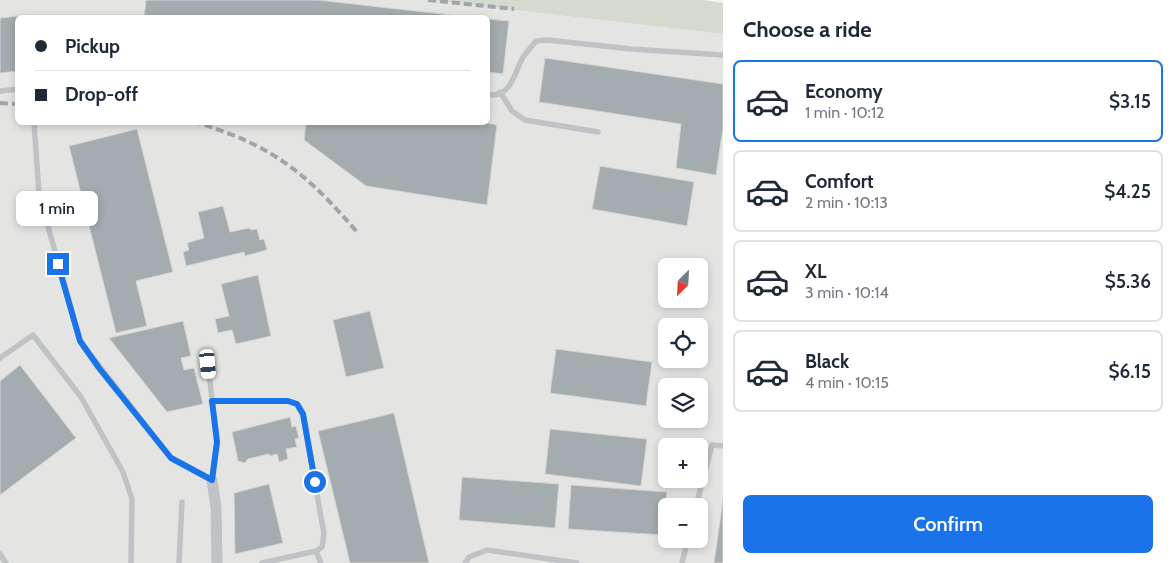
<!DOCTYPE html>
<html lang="en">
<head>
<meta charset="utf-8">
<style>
  body { margin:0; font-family:Cabin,sans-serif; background:#f6f6f7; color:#1f2937; height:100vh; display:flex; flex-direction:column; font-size:19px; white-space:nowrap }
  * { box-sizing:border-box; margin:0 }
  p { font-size:16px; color:#747a83 }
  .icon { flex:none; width:28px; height:28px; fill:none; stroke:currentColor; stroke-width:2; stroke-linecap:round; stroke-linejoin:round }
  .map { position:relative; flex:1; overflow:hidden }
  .panel { display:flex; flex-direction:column; background:#fff; width:450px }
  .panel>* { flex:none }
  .guide { position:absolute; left:15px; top:15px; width:475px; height:110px; border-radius:8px; box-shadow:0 2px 8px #0003; display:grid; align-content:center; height:110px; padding:0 20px; background:#fff }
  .needle { width:32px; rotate:204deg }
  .fabs { position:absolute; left:658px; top:258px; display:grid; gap:10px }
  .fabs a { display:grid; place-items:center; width:50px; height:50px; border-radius:8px; background:#fff; box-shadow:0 2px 8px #0003; font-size:25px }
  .end { position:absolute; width:22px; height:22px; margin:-11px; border:6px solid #1a73e8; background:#fff; box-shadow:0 0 0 2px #fff }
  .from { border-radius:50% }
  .bubble { position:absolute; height:35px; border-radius:8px; background:#fff; box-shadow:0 2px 8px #0003; font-size:16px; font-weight:600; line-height:35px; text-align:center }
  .car { position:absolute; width:15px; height:30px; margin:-15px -8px; border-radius:6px; box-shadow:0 0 4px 1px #0007; background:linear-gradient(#fff 24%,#345 0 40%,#fff 0 76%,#345 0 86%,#fff 0) }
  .guide b { display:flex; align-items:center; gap:18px; height:48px; font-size:19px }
  .guide b+b { border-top:1px solid #e0e1e3 }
  .guide i { width:12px; height:12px; background:#1f2937 }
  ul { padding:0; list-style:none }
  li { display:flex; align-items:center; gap:15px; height:82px; margin:0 10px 8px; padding:0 10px; border:2px solid #e0e1e3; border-radius:8px }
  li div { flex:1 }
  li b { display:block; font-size:19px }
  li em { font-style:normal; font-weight:600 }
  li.current { border-color:#1a73e8 }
  li>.icon { width:45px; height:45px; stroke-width:1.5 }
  h2 { padding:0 20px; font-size:22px; line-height:60px }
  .cta { display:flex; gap:10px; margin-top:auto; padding:10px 20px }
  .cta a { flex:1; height:58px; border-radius:8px; background:#1a73e8; color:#fff; font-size:20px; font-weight:600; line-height:58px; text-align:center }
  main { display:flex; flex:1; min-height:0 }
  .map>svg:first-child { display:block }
  .built { fill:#e4e5e3; fill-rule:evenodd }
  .green { fill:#d5dad1 }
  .building { fill:#a4acb0; stroke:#d5d5d3 }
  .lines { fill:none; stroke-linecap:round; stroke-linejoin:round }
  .lane { stroke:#bfc3c6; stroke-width:5.5 }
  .street { stroke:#bfc3c6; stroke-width:11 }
  .rail { stroke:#9fa5a9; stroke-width:4; stroke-dasharray:8 4; stroke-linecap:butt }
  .route { stroke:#1a73e8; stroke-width:6 }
</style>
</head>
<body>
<main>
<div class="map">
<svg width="723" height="563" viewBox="0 0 723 563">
  <rect width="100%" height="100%" fill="#f4f4f0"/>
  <path class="built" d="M0,0h428l295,34v529h-723zM18,18h470v104h-470zM666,266h33v33h-33zM666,326h33v33h-33zM666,386h33v33h-33zM666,446h33v33h-33zM666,506h33v33h-33z"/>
  <path class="green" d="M428,0h275l20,3v31z"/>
  <path class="building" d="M146,0h172l160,18h-334z
    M19,16l-1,55 -18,2v-55z
    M488,19l21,2 -6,53 -15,-2z
    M545,58l178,26v44l-7,47 -40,-7 5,-44 -142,-22z
    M306,122h174l17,3 -10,80 -121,-19 -62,-46z
    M137,129l36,143 -37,9 11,45 -31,7 -47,-187z
    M600,166l94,16 -7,44 -95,-17z
    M223,206l7,26 19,-4 2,2 6,-1 3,11 4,-1 3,11 -22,6 -1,-4 -58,14 -3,-14 6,-2 -2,-7 17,-5 -6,-26z
    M258,275l13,61 -35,8 -4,-14 -14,3 -3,-14 14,-3 -8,-32z
    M370,311l14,57 -38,9 -13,-57z
    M183,321l8,35 -10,2 3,12 10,-2 9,36 -36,8 -58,-74z
    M556,349l96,13 -6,44 -96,-13z
    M20,365l56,73 -76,57v-114z
    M394,413l35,150h-79l-32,-132z
    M290,417l2,10 4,-1 3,12 -4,1 2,8 -11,2 2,10 -9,3 -2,-8 -7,2 -1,-2 -21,5 -3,4 -7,-2 -6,-29z
    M550,429l97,10 -6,47 -96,-12z
    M462,477l97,7 -4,44 -96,-8z
    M269,484l14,59 -48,11 -1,-61z
    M571,485l96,7 -4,43 -95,-6z
    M723,499v64h-9z"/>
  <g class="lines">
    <path class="lane" d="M0,91l18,-2
      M500,92l12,19 13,9 73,12
      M488,95c24,2 26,-22 35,-38 4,-5 9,-11 13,-16l12,-1 83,9 92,6
      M34,122l5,72 41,147 91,117 41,22 5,-38 -9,-78
      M0,358l33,-23 48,62 42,75 9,27 -1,64
      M211,401h77l9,3 6,10 21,120 -2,13 -6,4 -54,12
      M696,506l16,-61 11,1
      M316,551l5,12
      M0,554l6,9
      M179,563l3,-61
      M465,563l4,-6 18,-7 90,13
      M682,563l6,-24"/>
    <path class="street" d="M212,480l4,28 1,55"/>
    <path class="rail" d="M428,0l86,9
      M0,103l18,1
      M193,122c12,2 25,8 37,12 57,22 88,53 127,98"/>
  </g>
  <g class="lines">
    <path class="route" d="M58,264l22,77 19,27 72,90 41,22 5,-38 -5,-41h76l9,3 6,10 12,68"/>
  </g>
</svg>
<div class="fabs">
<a><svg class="needle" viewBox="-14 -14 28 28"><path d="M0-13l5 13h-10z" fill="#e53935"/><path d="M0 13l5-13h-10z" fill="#747a83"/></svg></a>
<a><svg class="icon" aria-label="locate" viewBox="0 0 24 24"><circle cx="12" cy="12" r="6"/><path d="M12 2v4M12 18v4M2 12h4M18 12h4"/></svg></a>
<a><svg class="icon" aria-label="layers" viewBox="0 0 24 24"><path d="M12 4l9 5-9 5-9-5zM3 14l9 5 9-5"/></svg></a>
<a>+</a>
<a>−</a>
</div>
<i class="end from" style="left:315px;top:482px"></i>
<i class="end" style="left:58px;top:264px"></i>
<div class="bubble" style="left:16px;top:191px;width:82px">1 min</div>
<i class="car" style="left:208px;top:364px;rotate:175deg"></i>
<div class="guide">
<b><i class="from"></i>Pickup</b>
<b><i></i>Drop-off</b>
</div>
</div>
<section class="panel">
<h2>Choose a ride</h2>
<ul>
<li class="current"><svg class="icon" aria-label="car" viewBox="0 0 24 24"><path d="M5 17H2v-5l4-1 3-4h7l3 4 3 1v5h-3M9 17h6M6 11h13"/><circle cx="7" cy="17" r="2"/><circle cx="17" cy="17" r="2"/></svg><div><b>Economy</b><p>1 min · 10:12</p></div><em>$3.15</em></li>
<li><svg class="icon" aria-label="car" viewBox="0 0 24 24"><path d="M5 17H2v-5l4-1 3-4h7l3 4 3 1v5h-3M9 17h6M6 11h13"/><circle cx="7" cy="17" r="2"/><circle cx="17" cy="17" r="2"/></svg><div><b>Comfort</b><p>2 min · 10:13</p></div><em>$4.25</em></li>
<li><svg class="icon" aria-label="car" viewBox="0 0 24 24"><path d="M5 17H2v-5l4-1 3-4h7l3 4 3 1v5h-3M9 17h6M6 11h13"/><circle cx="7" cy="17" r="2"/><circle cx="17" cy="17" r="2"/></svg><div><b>XL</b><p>3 min · 10:14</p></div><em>$5.36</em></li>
<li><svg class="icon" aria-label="car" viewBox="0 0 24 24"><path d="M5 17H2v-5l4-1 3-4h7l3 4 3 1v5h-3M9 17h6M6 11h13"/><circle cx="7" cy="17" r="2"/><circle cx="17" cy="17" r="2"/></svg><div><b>Black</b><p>4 min · 10:15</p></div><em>$6.15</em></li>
</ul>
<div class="cta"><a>Confirm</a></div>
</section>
</main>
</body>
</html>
